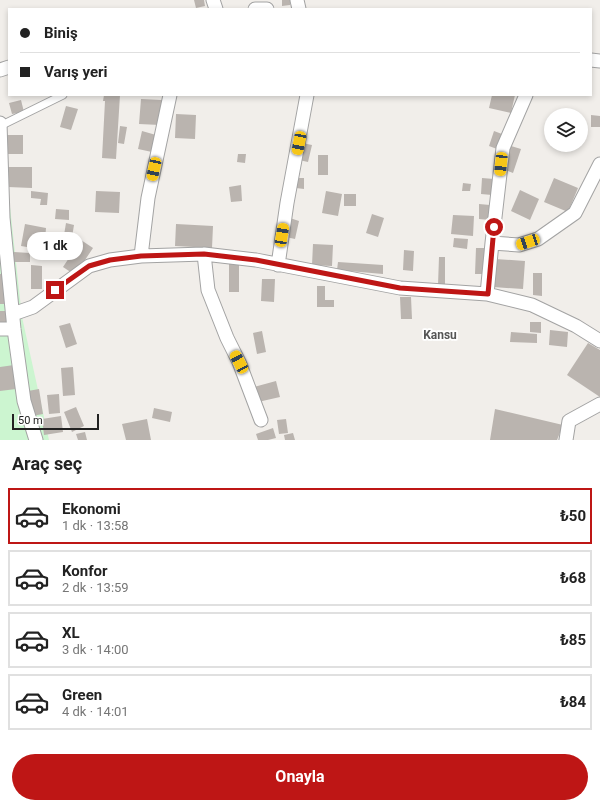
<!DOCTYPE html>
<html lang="tr">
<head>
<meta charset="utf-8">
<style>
  body { margin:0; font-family:Roboto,sans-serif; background:#f6f6f6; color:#222; height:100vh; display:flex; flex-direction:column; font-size:15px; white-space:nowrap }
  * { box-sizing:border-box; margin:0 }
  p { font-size:13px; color:#767676 }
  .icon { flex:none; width:22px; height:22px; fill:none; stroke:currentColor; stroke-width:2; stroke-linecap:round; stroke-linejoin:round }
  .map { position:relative; height:440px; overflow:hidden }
  .details { display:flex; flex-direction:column; background:#fff; flex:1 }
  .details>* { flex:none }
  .top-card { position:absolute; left:8px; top:8px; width:584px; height:88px; border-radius:0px; box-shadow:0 2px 6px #0003; display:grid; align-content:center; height:88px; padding:0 12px; background:#fff }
  .tools { position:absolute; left:544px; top:108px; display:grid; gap:8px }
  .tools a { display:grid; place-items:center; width:44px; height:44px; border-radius:50%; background:#fff; box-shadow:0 2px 6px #0003; font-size:20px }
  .scale { position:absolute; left:12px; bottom:10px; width:87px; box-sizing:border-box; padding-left:4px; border:2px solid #222; border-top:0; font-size:11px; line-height:14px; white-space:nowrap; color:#222; -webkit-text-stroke:3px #fff; paint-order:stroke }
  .end { position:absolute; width:18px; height:18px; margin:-9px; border:5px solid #be1615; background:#fff; box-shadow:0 0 0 2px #fff }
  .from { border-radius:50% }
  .bubble { position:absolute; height:28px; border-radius:14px; background:#fff; box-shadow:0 2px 6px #0003; font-size:13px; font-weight:700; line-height:28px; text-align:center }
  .car { position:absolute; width:12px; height:24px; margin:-12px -6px; border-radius:5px; box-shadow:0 0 3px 1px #0007; background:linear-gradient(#f5c518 24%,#345 0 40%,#f5c518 0 76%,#345 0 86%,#f5c518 0) }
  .top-card b { display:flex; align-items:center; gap:14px; height:38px; font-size:15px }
  .top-card b+b { border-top:1px solid #e0e0e0 }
  .top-card i { width:10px; height:10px; background:#222 }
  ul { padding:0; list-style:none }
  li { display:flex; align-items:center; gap:12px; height:56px; margin:0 8px 6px; padding:0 4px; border:2px solid #e0e0e0; border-radius:0px }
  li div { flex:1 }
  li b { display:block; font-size:15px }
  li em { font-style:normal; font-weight:700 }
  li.active { border-color:#be1615 }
  li>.icon { width:36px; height:36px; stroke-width:1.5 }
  h2 { padding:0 12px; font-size:18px; line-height:48px }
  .cta { display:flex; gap:8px; margin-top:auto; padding:8px 12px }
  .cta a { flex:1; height:46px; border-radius:24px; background:#be1615; color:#fff; font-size:16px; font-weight:700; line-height:46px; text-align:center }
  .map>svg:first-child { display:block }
  .park { fill:#ccf5d0 }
  .building { fill:#bab4af }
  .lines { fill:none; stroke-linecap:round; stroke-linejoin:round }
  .service-casing { stroke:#a3a3a3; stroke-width:9 }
  .minor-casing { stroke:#a3a3a3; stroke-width:15 }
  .service { stroke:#fff; stroke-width:7 }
  .minor { stroke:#fff; stroke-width:13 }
  .route { stroke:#be1615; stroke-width:5 }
  .labels { text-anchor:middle; stroke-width:3.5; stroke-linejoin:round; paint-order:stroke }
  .quarter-label { font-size:12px; font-weight:bold; fill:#555; stroke:#fff }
</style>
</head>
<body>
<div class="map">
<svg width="600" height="440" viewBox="0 0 600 440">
  <rect width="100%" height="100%" fill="#f1eeea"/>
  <path class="park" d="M0,115l22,202 27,123h-49z"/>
  <path class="building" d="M194,0h10l1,6 -9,2z
    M282,0h8v5l-8,1z
    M104,95h16l-4,64 -14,-1 3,-57h-2z
    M492,95h23l-4,18 -22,-5z
    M141,99l21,1 -2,25 -21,-1z
    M21,100l3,12 -12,2 -3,-11z
    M66,106l12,3 -7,21 -11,-3z
    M176,114l20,1 -1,24 -20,-1z
    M591,115l9,1v11h-9z
    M120,126l7,1 -3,17 -6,-1z
    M142,131l14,4 -4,17 -14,-3z
    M494,131l8,3 -5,15 -8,-3z
    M7,135h16v19h-16z
    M302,143l10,2 -4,17 -9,-2z
    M511,146l10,3 -8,24 -10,-4z
    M238,154h8l-1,9 -8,-1z
    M318,155h10v20h-10z
    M8,167h24v21l-24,-1z
    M296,178h8v11l-8,-1z
    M482,178l12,1 -2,16 -11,-1z
    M554,178l24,10 -10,24 -24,-10z
    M463,183l8,1 -1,7h-8z
    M241,185l1,16 -11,1 -2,-15z
    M520,190l19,9 -9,21 -19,-9z
    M31,191l17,2 -1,12h-7l1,-6 -10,-1z
    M96,191l24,1 -1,21 -24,-1z
    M326,191l16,3 -4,22 -16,-3z
    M344,194h12v12h-12z
    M479,204l11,1v15l-11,-1z
    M56,209l13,1v10l-14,-1z
    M372,214l12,4 -6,19 -12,-4z
    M453,215l21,1 -1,20 -22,-2z
    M290,218l9,3 -4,18 -9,-2z
    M66,223l8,2 -2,12 -8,-2z
    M25,224l21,4 -1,12 2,1 -2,9 -24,-4z
    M176,224l37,2 -1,22 -37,-2z
    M454,238l14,1 -1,10 -14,-2z
    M81,240l12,8 -18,27 -12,-8z
    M313,244l20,1 -1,21 -20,-1z
    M476,248h10v26h-11z
    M404,250l10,1 -1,20 -10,-1z
    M14,252l16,1v9h-17z
    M439,257h6v28h-7z
    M495,259l30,2 -2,28 -30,-2z
    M229,262l10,1v29h-10z
    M338,262l45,3v9l-46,-4z
    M31,265l11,1v23h-11z
    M533,273h9v23l-9,-1z
    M0,274h4l1,30h-5z
    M262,279h13l-1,23 -13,-1z
    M317,286h8v14h9v7h-17z
    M400,297h11l1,22h-11z
    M0,311h7l-1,15 -6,-1z
    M530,322h11v11l-11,-1z
    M70,323l7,21 -11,4 -7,-22z
    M550,330l18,2 -1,15 -18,-2z
    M262,331l4,21 -9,2 -4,-21z
    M511,332l26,2v9l-27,-1z
    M588,343l12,7v47l-33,-22z
    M14,365l2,24 -16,2v-24z
    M73,367l2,28 -12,1 -2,-28z
    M276,381l4,16 -22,5 -4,-15z
    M39,389l4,25 -11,2 -4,-25z
    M59,394l1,19 -11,1 -2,-19z
    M76,407l8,19 -12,6 -8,-20z
    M154,408l18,4 -2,10 -18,-4z
    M495,409l68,16 -6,15h-67z
    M61,416l2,16 -19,3 -2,-16z
    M147,419l4,21h-25l-4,-16z
    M286,419l2,14 -9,1 -2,-14z
    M273,428l3,10 -8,2h-10l-2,-6z
    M85,432l2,8h-9l-2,-6z
    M293,433l2,7h-10l-1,-5z"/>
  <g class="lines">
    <g class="service-casing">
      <path id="service" d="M0,126l63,-31"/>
    </g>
    <g class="minor-casing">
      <path id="minor" d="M213,0l3,9
        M297,0l2,9
        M255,9h12
        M591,60l9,1
        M0,70l9,-3
        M0,123l3,95 11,111 10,72 12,39
        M492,243l27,2 19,-6 37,-26 25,-49
        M204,254l4,36 19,48 12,24 22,58
        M141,256l7,-58 22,-103
        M278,265l9,-62 20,-108
        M487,294l5,-51 11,-95 23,-53
        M13,314l20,-7 56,-41 21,-6 31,-4 63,-2 52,6 144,28 87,6 45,11 44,21 24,15
        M0,329h14
        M566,440l3,-19 31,-17"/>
    </g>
    <use href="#service" class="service"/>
    <use href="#minor" class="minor"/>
  </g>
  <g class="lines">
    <path class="route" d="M55,290l34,-24 21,-6 31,-4 63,-2 52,6 144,28 88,6 6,-67"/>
  </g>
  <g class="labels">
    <g class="quarter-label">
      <text x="440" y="339">Kansu</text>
    </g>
  </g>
</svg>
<div class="tools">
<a><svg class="icon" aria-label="layers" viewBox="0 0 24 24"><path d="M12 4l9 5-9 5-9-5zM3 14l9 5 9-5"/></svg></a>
</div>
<div class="scale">50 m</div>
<i class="end from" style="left:494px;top:227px"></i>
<i class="end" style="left:55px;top:290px"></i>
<div class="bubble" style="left:27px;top:232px;width:56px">1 dk</div>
<i class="car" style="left:299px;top:143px;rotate:191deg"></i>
<i class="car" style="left:501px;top:164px;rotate:186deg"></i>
<i class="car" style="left:154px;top:169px;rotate:192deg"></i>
<i class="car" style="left:282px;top:235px;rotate:9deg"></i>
<i class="car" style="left:528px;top:242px;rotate:252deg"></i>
<i class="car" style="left:239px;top:362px;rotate:332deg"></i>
<div class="top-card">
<b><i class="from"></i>Biniş</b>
<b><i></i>Varış yeri</b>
</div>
</div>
<section class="details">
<h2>Araç seç</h2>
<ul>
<li class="active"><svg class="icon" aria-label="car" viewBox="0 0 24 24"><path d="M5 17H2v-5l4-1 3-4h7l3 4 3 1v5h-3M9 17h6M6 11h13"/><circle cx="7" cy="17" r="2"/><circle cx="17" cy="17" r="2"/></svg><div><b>Ekonomi</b><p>1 dk · 13:58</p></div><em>₺50</em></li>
<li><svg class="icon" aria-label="car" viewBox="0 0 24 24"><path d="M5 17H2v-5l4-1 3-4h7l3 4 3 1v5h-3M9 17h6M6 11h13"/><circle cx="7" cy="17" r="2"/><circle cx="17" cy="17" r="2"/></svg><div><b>Konfor</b><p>2 dk · 13:59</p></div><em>₺68</em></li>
<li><svg class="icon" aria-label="car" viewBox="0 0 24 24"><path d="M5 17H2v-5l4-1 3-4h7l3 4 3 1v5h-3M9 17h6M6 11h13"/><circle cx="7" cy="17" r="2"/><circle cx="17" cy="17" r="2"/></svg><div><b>XL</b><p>3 dk · 14:00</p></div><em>₺85</em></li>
<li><svg class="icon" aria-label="car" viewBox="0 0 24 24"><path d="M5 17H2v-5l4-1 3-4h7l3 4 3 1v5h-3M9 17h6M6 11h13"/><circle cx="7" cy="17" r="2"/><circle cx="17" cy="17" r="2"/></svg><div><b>Green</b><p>4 dk · 14:01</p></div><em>₺84</em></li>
</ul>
<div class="cta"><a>Onayla</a></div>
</section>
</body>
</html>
